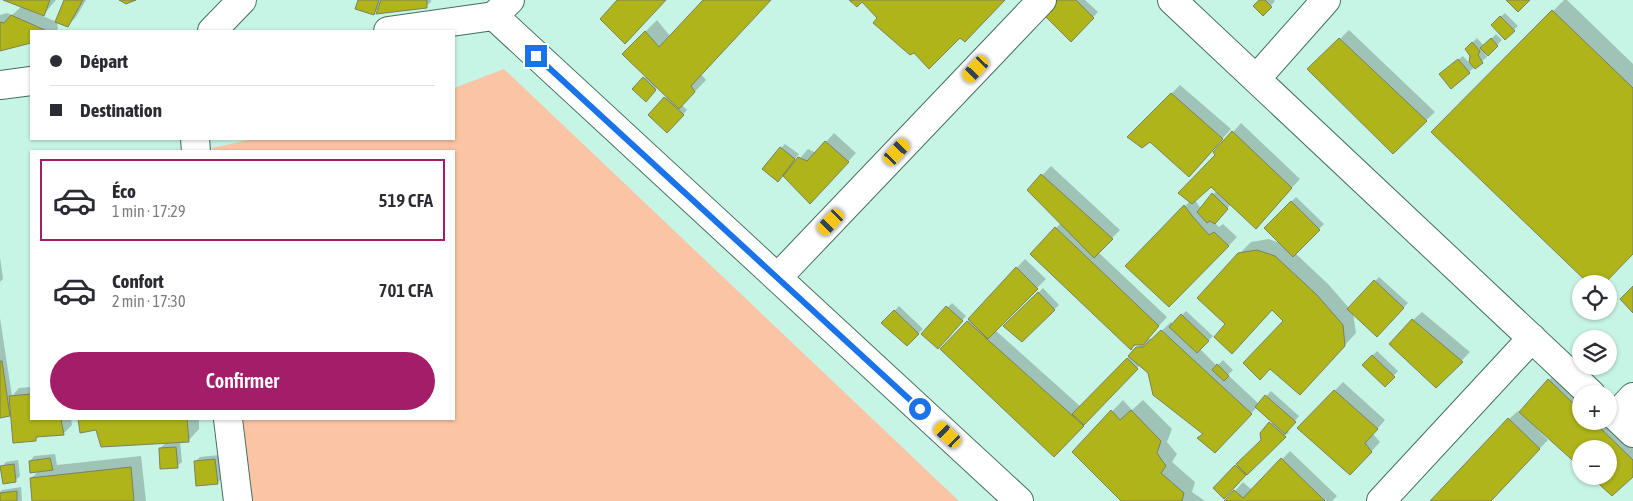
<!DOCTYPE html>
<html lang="fr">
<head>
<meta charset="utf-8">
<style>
  body { margin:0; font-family:"Asap Condensed",sans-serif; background:#f7f7f7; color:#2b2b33; height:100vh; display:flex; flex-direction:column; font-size:19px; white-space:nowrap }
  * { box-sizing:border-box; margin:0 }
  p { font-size:16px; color:#7c7c81 }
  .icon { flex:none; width:28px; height:28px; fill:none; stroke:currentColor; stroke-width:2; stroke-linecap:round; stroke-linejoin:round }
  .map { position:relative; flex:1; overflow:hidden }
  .side { position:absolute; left:30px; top:150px; width:425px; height:270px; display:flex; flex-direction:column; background:#fff; border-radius:0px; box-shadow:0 1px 4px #0004 }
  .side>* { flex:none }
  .top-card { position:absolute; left:30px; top:30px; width:425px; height:110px; border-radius:0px; box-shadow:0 1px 4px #0004; display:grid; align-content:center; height:110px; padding:0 20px; background:#fff }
  .fabs { position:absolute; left:1572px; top:275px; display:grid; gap:10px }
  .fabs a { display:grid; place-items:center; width:45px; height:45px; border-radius:50%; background:#fff; box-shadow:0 1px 4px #0004; font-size:25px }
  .end { position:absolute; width:22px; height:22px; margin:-11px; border:6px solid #1a73e8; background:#fff; box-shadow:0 0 0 2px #fff }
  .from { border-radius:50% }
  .car { position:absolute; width:15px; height:30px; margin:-15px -8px; border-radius:6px; box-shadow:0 0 4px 1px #0007; background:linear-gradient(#f5c518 24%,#345 0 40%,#f5c518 0 76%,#345 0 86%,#f5c518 0) }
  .top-card b { display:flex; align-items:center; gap:18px; height:48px; font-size:19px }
  .top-card b+b { border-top:1px solid #e1e1e2 }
  .top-card i { width:12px; height:12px; background:#2b2b33 }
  ul { padding:9px 0 0; list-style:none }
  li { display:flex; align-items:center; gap:15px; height:82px; margin:0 10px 8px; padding:0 10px; border:2px solid transparent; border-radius:0px }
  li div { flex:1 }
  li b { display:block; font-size:19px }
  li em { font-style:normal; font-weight:600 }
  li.current { border-color:#a31d68 }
  li>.icon { width:45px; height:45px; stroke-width:1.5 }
  .button { display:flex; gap:10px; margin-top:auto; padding:10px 20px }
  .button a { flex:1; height:58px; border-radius:30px; background:#a31d68; color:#fff; font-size:20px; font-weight:600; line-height:58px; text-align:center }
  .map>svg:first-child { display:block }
  .green { fill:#fbc5a5 }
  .shadow { fill:#0003; fill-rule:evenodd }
  .building { fill:#aeb41a; stroke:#7d815d }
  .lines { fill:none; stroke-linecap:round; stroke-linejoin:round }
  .minor-casing { stroke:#446e61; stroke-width:30 }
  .minor { stroke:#fff; stroke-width:28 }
  .route { stroke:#1a73e8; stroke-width:6 }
</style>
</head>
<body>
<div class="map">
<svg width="1633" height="501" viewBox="0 0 1633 501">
  <rect width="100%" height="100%" fill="#c7f5e5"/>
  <path class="green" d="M504,69l455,432h-710l-10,-82h215v-268h-241l-1,-3 41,-9h201v-51z"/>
  <path class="shadow" d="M7,0h49l-12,14 -15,-6 -1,2 29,12 1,7 -3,2h-24v11l-31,7v-34l7,-2 5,2 10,-9z
    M65,0h21l-10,17 -9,9z
    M359,0h72v2l-5,4 -46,1 -7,7z
    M705,0h65l-69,74 5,6 -24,25 5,5 -20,22 -18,-17 18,-19 -9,-9 -12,13 -12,-11 12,-13 -23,-22 34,-34 13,16z
    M1052,0h33l13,12 -27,28z
    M1260,0h14l1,1 -12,13z
    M1564,0h3l66,64v188l-200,-120z
    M1505,13l13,13 -13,12 -13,-13z
    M1349,30l86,82 -42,40 -84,-83z
    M1496,34l6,6 -14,14 -7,-6 6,9 -18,15 -24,-2 18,-14 7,8 1,-9 -5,-6 11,-11 7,8z
    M1180,85l51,44 -34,38 -47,-26 -21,-4z
    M1241,123l59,56 -36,39 -33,-14 -16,19 4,4 4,-3 14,13 -68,69 -42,-40 63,-65 26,-46 -1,-2zM1211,185l6,5 -16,19 -6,-9z
    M834,133l22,20 -46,49 -26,-28 -3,-26 4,-4 14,10 -7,9 2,2 14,-16 8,4z
    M1051,166l69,64 -22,22 69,65 -20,22h6l18,-17 2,2 13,-13 27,25 -13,13 17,17 6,-6 10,10 -5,5 31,29 12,-13 28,25 -12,14 2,2 -65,65 -10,-9 49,-48 -1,-6 11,-13 -16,-14 -33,35 -20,-8 -64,-69 -86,90 -112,-106 83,-90 21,20 -51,51 86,77 60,-63h-5l-5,5 -100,-95 30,-31 -33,-33z
    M1296,197l28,27 -29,29 33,31 21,24 30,-31 29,26 -31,32 -24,-22 3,20 -45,49 -26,-61 -12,-12 -46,15 12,-70 12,-12 18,-3 13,5 -16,-16z
    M0,257l3,22 -3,3z
    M1043,288l16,17 -37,35 -17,-14z
    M952,303l14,13 -23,27 -20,-9z
    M899,306l24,23 -16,15 -24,-21z
    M1422,312l48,40 -34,35 -23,-67z
    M0,318l12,78 7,-8 12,-1v32h40l1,6 -8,8 -24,2 -5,5 -23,-28 -12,5z
    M1377,351l21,20 -13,14 -22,-20z
    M1557,371l24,23v27h28l24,22v32l-24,1v-27h-28v17l-42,-38 -1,2 10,10 -58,61h-58l77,-82 9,-8 2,2z
    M1343,382l42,38 -12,14 7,8 -21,23 -60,-37z
    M1123,400l9,10 11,-10 29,29 -5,13 10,12 -5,8 23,20 -3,10 13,9h-83l-49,-49z
    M79,419h120v10l-11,12h-8l2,21 -5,4 -17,-18 7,-6 -70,-13 -16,2z
    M1290,451l47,45 -5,5h-106l17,-19 9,8z
    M55,454l2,11 84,-9 5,45h-113l-2,-23 8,-7 -9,-10 4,-5z
    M219,455l3,23 -5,5 -22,-21 5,-5z
    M18,460l2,16 -5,5 -13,-15 4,-4z
    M21,487l1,14h-22v-9l2,-2z"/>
  <path class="building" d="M3,0h47l-6,16z
    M64,0h19l-15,27 -13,-5z
    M119,0h17l-10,4z
    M358,0h21l-5,15 -19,-6z
    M381,0h46v8l-51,6z
    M617,0h49l-41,44 -25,-25z
    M703,0h68l-80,86 4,6 -16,17 -57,-55 23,-23 14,16z
    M849,0h156l-40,42 -5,-4 -31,31 -15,-16 -4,2 -37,-32 4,-5 -15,-16 -5,5z
    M1050,0h26l18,18 -23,24 -31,-31z
    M1259,0h6l7,7 -9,9 -10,-10z
    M1506,0h24l-12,12z
    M1552,10l81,78v166l-29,30h-15l-158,-152z
    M11,15l36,16h-16v12l-31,8v-29l4,1z
    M1500,16l15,15 -10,9 -14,-15z
    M1339,38l88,83 -34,33 -86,-85z
    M1491,38l7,8 -10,10 -8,-8z
    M1472,42l8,9 -2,4 5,8 -8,6 -6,-7 1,-6 -5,-7z
    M1458,59l12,14 -19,16 -12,-15z
    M643,77l13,13 -10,12 -14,-13z
    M1171,93l52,46 -34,38 -39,-35 -8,6 -15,-11z
    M664,97l20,18 -17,18 -19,-18z
    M1232,131l60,57 -36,41 -45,-42 -19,17 -14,-11 37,-38 -2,-3z
    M825,141l24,21 -39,42 -27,-28 15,-19 9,4z
    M780,147l15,12 -17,23 -16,-13z
    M1041,174l72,65 -19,19 -67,-68z
    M1212,193l16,16 -13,15 -5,-3 -3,2 -10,-11z
    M1291,201l29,29 -27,27 -29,-29z
    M1184,205l9,12 16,18 5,-3 15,14 -60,61 -44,-41z
    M1055,227l104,99 -16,19h-9l-3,5 -101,-96z
    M1257,250l18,6 42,39 26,30 2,21 -45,49 -30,-26 -10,11 -17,-17 40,-42 -11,-11 -40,44 -18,-17 11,-13 -28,-26 41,-45z
    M1016,267l22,22 -50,50 -20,-20z
    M1374,280l30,28 -27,29 -30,-28z
    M1633,286v27l-13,-14z
    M1038,292l17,18 -33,32 -19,-16z
    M946,306l17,15 -25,28 -17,-15z
    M894,310l25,24 -12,12 -26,-23z
    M1181,314l28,27 -12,12 -28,-26z
    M1412,319l51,43 -27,26 -47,-44z
    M967,321l117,105 -30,31 -114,-108z
    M1161,330l91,84 -37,39 -18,-15 6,-4 -50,-39 -5,-22 -20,-17 8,-9h7z
    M1372,355l23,22 -10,10 -23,-22z
    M1127,358l11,11 -54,56 -12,-11z
    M0,361h2l8,55 -10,2z
    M1217,364l12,12 -5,5 -12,-11z
    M1548,379l33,32v10h12l40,39v17l-21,19 -22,-20h19v-27h-28v19l-62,-56z
    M1334,390l44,39 -13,14 7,9 -22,23 -53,-47z
    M31,394v25h30l3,16 -28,2v4l-23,2 -4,-47z
    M1265,395l31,27 -11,12 -30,-27z
    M1111,410l9,10 11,-10 30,31 -4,12 9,13 -5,7 23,20 -2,8h-61l-49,-49z
    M1508,418l32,31 -49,52h-61z
    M78,419h109l2,23 -88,5 -5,-17 -16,3z
    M1269,422l17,15 -39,38 -11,-11 25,-24 -1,-7z
    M176,447l2,21 -18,1 -1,-21z
    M50,458l3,12 -23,3 -1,-12z
    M1281,458l44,43h-101l10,-11 9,8z
    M215,459l3,25 -22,2 -2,-25z
    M14,464l2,18 -13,2 -3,-18z
    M1235,465l11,10 -22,24 -11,-11z
    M131,467l3,34h-102l-2,-23z
    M17,491v10h-17v-8z"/>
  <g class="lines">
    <g class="minor-casing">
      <path id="minor" d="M1172,0l419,394
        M494,16l525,485
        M212,31l30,-31
        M388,31l106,-15 16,-16
        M1256,79l70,-79
        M0,85l31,-4
        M195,139l1,12
        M778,277l264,-277
        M1609,410l24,23
        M1615,416l18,-19
        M228,419l10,82
        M1381,501l151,-163"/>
    </g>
    <use href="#minor" class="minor"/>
  </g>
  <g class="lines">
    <path class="route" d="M536,56l384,353"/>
  </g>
</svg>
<div class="fabs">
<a><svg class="icon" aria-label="locate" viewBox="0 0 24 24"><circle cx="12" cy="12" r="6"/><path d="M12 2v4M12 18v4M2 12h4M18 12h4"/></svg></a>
<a><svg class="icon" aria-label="layers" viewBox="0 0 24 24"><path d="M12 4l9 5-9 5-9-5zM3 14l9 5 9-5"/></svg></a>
<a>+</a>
<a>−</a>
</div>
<i class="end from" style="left:920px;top:409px"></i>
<i class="end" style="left:536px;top:56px"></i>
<i class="car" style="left:976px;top:69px;rotate:223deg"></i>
<i class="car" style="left:897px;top:152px;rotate:43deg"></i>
<i class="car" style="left:831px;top:222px;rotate:224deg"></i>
<i class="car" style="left:948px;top:435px;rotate:313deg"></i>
<div class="top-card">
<b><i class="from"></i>Départ</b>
<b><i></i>Destination</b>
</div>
<section class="side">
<ul>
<li class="current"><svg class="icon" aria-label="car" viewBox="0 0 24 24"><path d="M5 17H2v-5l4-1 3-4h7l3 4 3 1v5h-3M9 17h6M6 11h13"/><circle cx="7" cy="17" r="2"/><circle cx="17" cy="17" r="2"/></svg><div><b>Éco</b><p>1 min · 17:29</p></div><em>519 CFA</em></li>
<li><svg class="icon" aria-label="car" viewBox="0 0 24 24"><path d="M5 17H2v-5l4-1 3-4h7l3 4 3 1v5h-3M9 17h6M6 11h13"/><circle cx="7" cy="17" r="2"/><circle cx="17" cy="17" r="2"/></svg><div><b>Confort</b><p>2 min · 17:30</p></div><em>701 CFA</em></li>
</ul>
<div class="button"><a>Confirmer</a></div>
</section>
</div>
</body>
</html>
